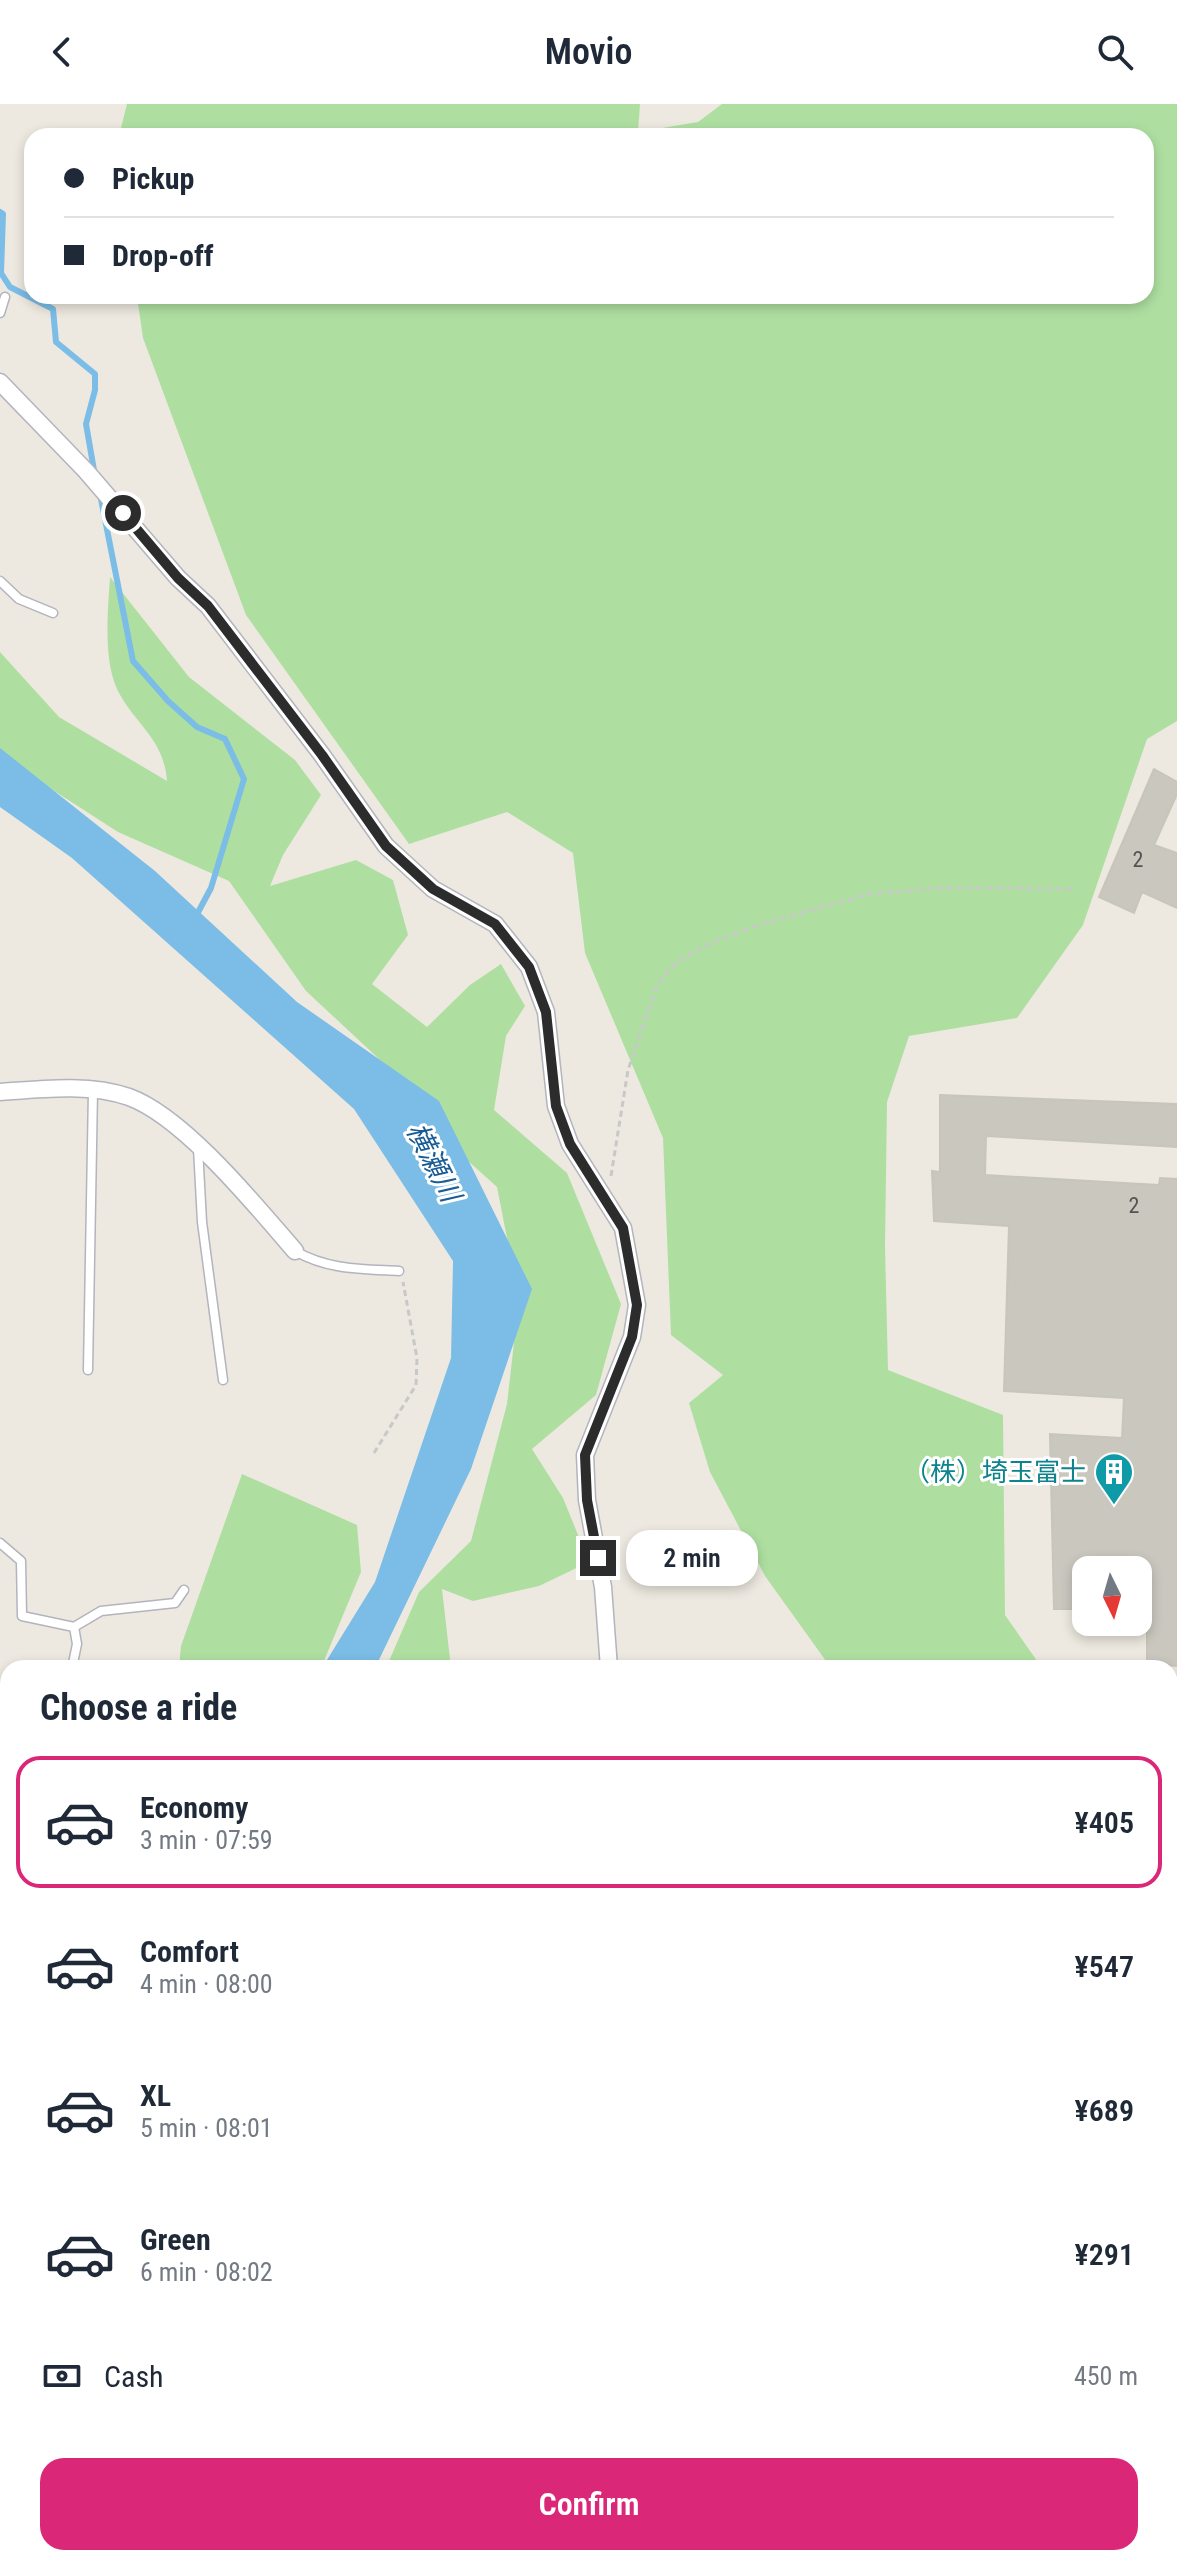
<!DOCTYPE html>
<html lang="en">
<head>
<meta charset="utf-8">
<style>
  body { margin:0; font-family:"Roboto Condensed","Noto Sans JP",sans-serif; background:#f2f2f3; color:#1f2937; height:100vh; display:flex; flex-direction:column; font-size:30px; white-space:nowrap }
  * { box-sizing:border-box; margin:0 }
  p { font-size:26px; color:#747a83 }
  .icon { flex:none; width:44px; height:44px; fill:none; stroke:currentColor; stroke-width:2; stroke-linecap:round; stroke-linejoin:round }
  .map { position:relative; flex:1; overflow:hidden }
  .side { position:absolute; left:0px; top:1556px; width:1178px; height:906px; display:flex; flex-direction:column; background:#fff; border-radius:24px 24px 0 0; box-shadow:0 4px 12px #0003 }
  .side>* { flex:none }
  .guide { position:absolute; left:24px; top:24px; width:1130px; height:176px; border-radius:24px; box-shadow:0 4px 12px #0003; display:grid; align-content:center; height:176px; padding:0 40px; background:#fff }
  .needle { width:52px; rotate:175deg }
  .controls { position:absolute; left:1072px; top:1452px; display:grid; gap:16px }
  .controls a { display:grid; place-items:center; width:80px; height:80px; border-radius:16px; background:#fff; box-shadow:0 4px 12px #0003; font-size:40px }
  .end { position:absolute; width:36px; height:36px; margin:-18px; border:10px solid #2c2c2c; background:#fff; box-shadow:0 0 0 4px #fff }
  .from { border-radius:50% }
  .bubble { position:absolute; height:56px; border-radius:24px; background:#fff; box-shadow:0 4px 12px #0003; font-size:26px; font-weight:600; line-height:56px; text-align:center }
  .guide b { display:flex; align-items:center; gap:28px; height:76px; font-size:30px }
  .guide b+b { border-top:2px solid #e0e1e3 }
  .guide i { width:20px; height:20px; background:#1f2937 }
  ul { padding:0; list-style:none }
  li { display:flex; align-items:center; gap:24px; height:132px; margin:0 16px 12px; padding:0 24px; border:4px solid transparent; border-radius:24px }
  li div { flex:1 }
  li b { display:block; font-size:30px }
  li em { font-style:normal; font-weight:600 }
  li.active { border-color:#db2777 }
  li>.icon { width:72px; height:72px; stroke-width:1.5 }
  h2 { padding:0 40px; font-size:36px; line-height:96px }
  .pay { display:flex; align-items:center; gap:20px; height:88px; padding:0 40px; font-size:30px }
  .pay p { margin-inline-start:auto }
  .action { display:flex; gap:16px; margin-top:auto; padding:16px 40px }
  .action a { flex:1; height:92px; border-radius:24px; background:#db2777; color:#fff; font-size:32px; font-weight:600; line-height:92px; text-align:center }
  header { display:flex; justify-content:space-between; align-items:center; height:104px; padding:0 40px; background:#fff; font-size:36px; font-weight:600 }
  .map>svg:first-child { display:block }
  .green { fill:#aedfa1 }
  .water { fill:#7bbde6 }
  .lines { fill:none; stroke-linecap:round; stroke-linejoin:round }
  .stream { stroke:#7bbde6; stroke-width:6 }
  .building { fill:#c9c7be; stroke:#c8c5b9; stroke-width:2 }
  .service-casing { stroke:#b3b4be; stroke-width:11 }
  .minor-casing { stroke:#b3b4be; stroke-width:19 }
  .primary-casing { stroke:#c8c8c8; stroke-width:27 }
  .path { stroke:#c8c8c8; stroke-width:3; stroke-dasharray:6 4; stroke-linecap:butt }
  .service { stroke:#fff; stroke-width:8 }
  .minor { stroke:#fff; stroke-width:16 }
  .primary { stroke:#e7d96b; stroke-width:24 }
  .route { stroke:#2c2c2c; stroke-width:10 }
  .labels { text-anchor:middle; stroke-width:6; stroke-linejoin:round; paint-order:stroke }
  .number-label { font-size:22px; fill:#535350 }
  .culture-label { font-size:26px; fill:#0d838f; stroke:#fff; text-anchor:end }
  .water-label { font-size:28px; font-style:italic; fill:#185b95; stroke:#fff }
</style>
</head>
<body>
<header><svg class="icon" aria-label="back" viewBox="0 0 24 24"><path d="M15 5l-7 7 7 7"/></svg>Movio<svg class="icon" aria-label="search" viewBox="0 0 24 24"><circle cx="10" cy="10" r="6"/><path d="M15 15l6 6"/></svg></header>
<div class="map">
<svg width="1177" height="2461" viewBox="0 0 1177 2461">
  <rect width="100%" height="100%" fill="#ede9e0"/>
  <path class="green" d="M127,0h513l-2,28 60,-10 24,-18h455v617l-30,18 -64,186 -66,93 -108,18 -22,66 -2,145 3,123 115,45 2,200 37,53h-211l-66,-92 -55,-104 -21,-69 34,-28 -52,-40 -8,-197 -78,-185 -12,-100 -66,-41 -98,32 -163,-229 -103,-277 -6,-42h1009v-160h-1027z
    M110,473l79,100 106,83 26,35 -38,60 -13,31 86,-26 37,20 15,55 -36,49 55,43 43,-42 31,-21 24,42 -19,30 -12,74 73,63 54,131 -25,91 -64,54 31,49 26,64 -50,24 -66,15 -31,-12 9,79h-65l33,-76 52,-51 36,-137 12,-105 -22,-112 -61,-55 -58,-74 -72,-67 -77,-110 -111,-49 -118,-76v-104l59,65 108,64c-3,-43 -33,-57 -50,-92 -14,-31 -9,-79 -7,-112z
    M242,1370l115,51 4,47 -40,96h-142l2,-22z
    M8,1843v100l-8,1v-97z
    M1170,2016l7,6v233l-7,4z
    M817,2454h236l2,7h-240z"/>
  <path class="water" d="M0,644l155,123 142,131 142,99 93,188 -61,180 -96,199h-53l53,-86 76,-224 2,-97 -99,-152 -282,-251 -72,-51z"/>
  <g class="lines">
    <path class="stream" d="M0,108l3,2 -2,59 9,14 43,22 3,33 39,32v16l-9,34 9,52
      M100,390l33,167 35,40 29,26 28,12 19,40 -33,109 -16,30
      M1170,2218l7,-4"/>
  </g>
  <path class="building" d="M1154,665l23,13v12l-23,51 23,8v55l-35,-16 -8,21 -35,-16z
    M940,991l237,9v43l-191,-11 -1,39 174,10 1,-7 17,1v487l-30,-3v-53h-9v-40h-52v39h-32l-4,-175 72,4 2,-40 -120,-7 5,-165 -75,-5 -2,-50 8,1z"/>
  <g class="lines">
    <g class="service-casing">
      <path id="service" d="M0,209l5,-16
        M0,477l19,18 34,14
        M198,1044l4,74 21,158
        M295,1147c33,19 67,18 104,20
        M88,1266l5,-280
        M0,1439l21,18 1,55 52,11 27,-16 74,-8 9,-13
        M72,1564l5,-24 -3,-17"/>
    </g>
    <g class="minor-casing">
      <path id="minor" d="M0,278l86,89 92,107 30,28 114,149 64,91 47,43 62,35 34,43 17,45 10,94 14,38 53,84 14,77 -5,32 -47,118 2,45 16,87 6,81
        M0,988c40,-3 90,-9 129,5 55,20 127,109 166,154
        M1170,1931l7,-11
        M504,2461l2,-7"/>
    </g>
    <g class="primary-casing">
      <path id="primary" d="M0,2207h8
        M1170,2420l7,-1
        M880,2454l34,7
        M938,2461l45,-7"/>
    </g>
    <path class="path" d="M611,1072l17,-106 29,-84 16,-21 33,-20 55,-21 108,-30 73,-6 131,1
      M374,1349l42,-68 1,-27 -14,-76"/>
    <use href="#service" class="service"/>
    <use href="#minor" class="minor"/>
    <use href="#primary" class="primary"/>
  </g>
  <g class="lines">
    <path class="route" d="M123,409l55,65 30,28 114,149 64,91 47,43 62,35 34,43 17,45 10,94 14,38 53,84 14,77 -5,32 -47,118 2,45 11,58"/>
  </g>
  <defs>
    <g id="building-pin" transform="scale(2)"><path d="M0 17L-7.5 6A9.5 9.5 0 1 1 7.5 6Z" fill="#0f9aa8" stroke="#fff"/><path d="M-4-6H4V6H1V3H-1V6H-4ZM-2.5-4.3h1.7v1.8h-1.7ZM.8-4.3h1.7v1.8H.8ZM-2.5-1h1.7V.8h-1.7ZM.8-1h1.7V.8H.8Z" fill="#fff"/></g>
  </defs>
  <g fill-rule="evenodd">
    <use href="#building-pin" x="1114" y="1368"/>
  </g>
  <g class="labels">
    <g class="number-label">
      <text x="1138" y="763">2</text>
      <text x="1134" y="1109">2</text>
    </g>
    <g class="culture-label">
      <text x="1086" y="1377">（株）埼玉富士</text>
    </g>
    <g class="water-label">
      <text transform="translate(434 1058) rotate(63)" y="10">横瀬川</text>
    </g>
  </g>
</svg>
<div class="controls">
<a><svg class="needle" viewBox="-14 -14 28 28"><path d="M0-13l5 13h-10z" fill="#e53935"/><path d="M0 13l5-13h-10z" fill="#747a83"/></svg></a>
</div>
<i class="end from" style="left:123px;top:409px"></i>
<i class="end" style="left:598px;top:1454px"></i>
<div class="bubble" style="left:626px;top:1426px;width:132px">2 min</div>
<div class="guide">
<b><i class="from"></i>Pickup</b>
<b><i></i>Drop-off</b>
</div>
<section class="side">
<h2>Choose a ride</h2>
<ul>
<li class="active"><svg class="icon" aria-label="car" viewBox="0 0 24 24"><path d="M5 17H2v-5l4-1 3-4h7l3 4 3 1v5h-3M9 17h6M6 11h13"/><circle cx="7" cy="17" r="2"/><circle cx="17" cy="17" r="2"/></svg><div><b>Economy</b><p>3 min · 07:59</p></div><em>¥405</em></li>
<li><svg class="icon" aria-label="car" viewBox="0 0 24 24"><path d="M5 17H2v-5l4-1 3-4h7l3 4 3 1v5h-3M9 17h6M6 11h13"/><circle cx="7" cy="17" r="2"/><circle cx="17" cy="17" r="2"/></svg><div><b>Comfort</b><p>4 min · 08:00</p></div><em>¥547</em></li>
<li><svg class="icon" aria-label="car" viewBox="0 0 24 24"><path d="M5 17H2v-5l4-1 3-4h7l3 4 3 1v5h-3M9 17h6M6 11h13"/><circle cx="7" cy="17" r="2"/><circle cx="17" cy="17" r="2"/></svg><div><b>XL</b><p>5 min · 08:01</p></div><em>¥689</em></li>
<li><svg class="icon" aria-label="car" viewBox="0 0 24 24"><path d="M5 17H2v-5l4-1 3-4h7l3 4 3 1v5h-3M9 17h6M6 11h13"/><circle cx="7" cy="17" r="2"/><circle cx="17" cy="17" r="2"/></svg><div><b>Green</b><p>6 min · 08:02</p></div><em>¥291</em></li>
</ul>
<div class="pay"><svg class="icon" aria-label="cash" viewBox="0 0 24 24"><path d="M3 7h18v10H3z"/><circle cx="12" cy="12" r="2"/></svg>Cash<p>450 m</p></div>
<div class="action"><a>Confirm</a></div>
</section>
</div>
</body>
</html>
